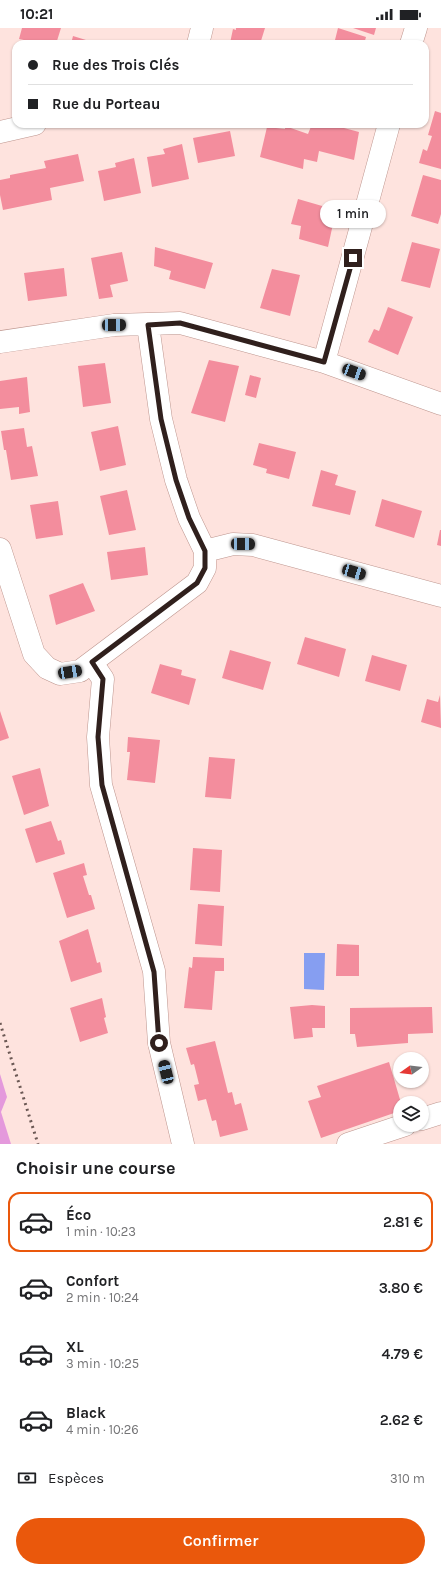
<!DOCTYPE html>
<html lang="fr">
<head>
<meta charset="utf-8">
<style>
  body { margin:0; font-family:Karla,sans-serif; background:#f6f6f6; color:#202124; height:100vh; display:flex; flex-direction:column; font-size:15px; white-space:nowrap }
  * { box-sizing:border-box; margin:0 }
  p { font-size:13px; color:#757577 }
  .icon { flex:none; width:22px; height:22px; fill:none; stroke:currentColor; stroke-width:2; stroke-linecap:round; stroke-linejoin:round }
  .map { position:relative; height:1116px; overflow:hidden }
  .panel { display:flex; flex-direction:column; background:#fff; flex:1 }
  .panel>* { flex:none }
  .hud { position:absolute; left:12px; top:12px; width:417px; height:88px; border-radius:12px; box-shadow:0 1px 3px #0004; display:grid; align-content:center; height:88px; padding:0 16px; background:#fff }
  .needle { width:26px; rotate:256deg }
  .fabs { position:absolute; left:393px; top:1024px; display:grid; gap:8px }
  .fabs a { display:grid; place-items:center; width:36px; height:36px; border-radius:50%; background:#fff; box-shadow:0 1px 3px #0004; font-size:20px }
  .end { position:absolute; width:18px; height:18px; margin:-9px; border:5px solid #30201d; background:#fff; box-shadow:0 0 0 2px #fff }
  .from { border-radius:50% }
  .bubble { position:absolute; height:28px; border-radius:14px; background:#fff; box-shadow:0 1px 3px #0004; font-size:13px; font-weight:600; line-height:28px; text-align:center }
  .car { position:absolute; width:12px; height:24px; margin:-12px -6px; border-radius:5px; box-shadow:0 0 3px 1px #0007; background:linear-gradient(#222 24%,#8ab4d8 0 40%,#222 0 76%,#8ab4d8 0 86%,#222 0) }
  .hud b { display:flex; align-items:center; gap:14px; height:38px; font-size:15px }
  .hud b+b { border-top:1px solid #e0e0e0 }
  .hud i { width:10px; height:10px; background:#202124 }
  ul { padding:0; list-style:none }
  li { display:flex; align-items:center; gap:12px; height:60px; margin:0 8px 6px; padding:0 8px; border:2px solid transparent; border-radius:12px }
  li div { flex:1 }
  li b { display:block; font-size:15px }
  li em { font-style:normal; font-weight:600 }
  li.selected { border-color:#ea580c }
  li>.icon { width:36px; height:36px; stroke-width:1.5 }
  h2 { padding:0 16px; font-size:18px; line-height:48px }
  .pay { display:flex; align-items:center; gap:10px; height:44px; padding:0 16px; font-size:15px }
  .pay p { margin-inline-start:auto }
  .button { display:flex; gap:8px; margin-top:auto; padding:8px 16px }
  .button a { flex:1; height:46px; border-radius:24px; background:#ea580c; color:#fff; font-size:16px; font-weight:600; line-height:46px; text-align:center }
  .status { display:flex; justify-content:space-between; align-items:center; height:28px; padding:0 20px; background:#fff; direction:ltr }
  .status svg { height:11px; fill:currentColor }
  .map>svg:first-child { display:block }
  .forest { fill:#e499dc }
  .water { fill:#869ef1 }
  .building { fill:#f38d9d }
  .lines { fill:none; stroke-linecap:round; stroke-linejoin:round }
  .minor-casing { stroke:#bd958e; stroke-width:23 }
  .minor { stroke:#fff; stroke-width:22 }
  .rail { stroke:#6b5854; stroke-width:3; stroke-dasharray:2 4; stroke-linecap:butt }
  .route { stroke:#30201d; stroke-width:5 }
</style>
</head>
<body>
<div class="status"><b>10:21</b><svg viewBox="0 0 49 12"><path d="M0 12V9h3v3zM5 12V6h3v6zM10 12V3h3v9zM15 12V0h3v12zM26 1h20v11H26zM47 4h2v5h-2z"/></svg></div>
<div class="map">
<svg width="441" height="1116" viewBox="0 0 441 1116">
  <rect width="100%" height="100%" fill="#fee3de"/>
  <path class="forest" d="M0,1046l7,23 -6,15 10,32h-11z"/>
  <path class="water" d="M304,925h21l-1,37 -20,-1z"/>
  <path class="building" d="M22,0h39l-5,16 -12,-4 -1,4 -24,-5z
    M236,0h29l-5,16 -30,-1 3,-14 3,1z
    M338,0l28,9 -2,7h-30z
    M353,0h23l-2,7z
    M73,8l26,8h-28z
    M109,13l9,3h-9z
    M124,13l11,3h-12z
    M435,83l6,2v56l-22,-6 4,-14 4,2 5,-15 -4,-1z
    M312,96h17l30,8 -5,28 -35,-9 -2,11 -13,-3 -1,10 -43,-12 7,-30 18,2v-3l23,8z
    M230,103l5,25 -37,7 -5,-25z
    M182,116l7,35 -37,8 -5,-30 18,-3 -2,-5z
    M78,126l6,27 -34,7 2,12 -49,10 -3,-15v-15l10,-2v-3l36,-7 -2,-7z
    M134,130l7,35 -37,8 -6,-30 18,-4 -1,-4z
    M423,147l18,5v34l-3,10 -27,-8z
    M298,171l38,11 -8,37 -29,-8 2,-13 -10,-2z
    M412,214l28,7 -10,39 -29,-7z
    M155,219l58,16 -8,26 -36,-10 2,-8 -17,-5z
    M122,224l6,29 -18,4 3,12 -14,2 -8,-41z
    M64,240l3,28 -39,5 -4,-28z
    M272,241l28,6 -10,41 -30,-8z
    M388,279l25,10 -15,38 -30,-13 6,-13 5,2z
    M209,332l30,6 -14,56 -34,-9z
    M105,335l6,40 -28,4 -5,-41z
    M250,347l11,3 -5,20 -11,-3z
    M27,349l3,35 -11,2v-7l-19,2v-28z
    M118,398l8,39 -26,6 -9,-39z
    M24,400l3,19 5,-1 6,30 -27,4 -5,-30h-2l-3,-19z
    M259,415l37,9 -7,27 -23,-6 1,-4 -14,-4z
    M321,442l17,5 -3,10 21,6 -6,24 -38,-9z
    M127,462l9,40 -27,5 -9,-39z
    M382,471l40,12 -8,27 -39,-12z
    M58,473l5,34 -27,4 -6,-34z
    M440,502h1v16l-4,-1z
    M145,519l3,28 -37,5 -4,-28z
    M83,555l12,28 -39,14 -7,-30z
    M305,609l41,12 -7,28 -42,-13z
    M230,622l41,12 -8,28 -41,-12z
    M372,627l35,10 -7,26 -35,-10z
    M160,636l22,6 -1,5 15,4 -7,26 -38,-12z
    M440,667l1,33 -20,-6 6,-23 11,3z
    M0,683l9,27 -9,3z
    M128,709l32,3 -5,43 -28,-3 3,-28h-3z
    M209,729l26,2 -4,40 -26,-2z
    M40,740l9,38 -25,9 -12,-39z
    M51,793l7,20 3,-1 4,14 -29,9 -11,-34z
    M193,820l29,2 -2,42 -30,-2z
    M84,835l3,12 -4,1 6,19h2l4,14 -28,9 -14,-45z
    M198,876l26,2 -2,40 -27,-2z
    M88,901l9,34 3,-1 2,10 -31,10 -12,-41z
    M337,916l22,1v31h-23z
    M193,929l31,1v13h-9l-3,39 -28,-2 5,-41 3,1z
    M102,970l4,19 -2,1 4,15 -28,9 -10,-34z
    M312,977l13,1v22h-13l1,9 -19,2 -4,-32z
    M432,979l1,26 -25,1v9l-51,4 -2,-13h-5v-26z
    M215,1013l13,52 4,-1 3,13 6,-2 7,27 -28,7 -4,-17 -4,1 -6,-22 -8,2 -4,-16 5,-1 -5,-20 -3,1 -5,-17z
    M389,1034l12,41 -1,8 -79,27 -13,-37 13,-4 -4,-11z"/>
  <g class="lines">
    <g class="minor-casing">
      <path id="minor" d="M198,16l4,-16
        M411,16l5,-16
        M0,104l35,-8
        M0,314l114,-17 66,-2 144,39 117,42
        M324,334l65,-238
        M0,521l34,105 13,14 13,6 20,-3 117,-88 8,-15v-17l-16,-33 -13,-38 -15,-61 -13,-94
        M205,523l28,-7 20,1 188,51
        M92,635l11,16 -5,58 3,48 53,186 5,72 24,101
        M422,1091l19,-6
        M348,1116l57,-19"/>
    </g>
    <use href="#minor" class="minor"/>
    <path class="rail" d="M0,995l38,121"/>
  </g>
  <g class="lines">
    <path class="route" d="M159,1015l-5,-71 -52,-187 -4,-48 5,-58 -11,-17 105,-79 8,-15v-17l-16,-33 -13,-38 -15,-61 -13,-94 32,-2 144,39 29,-104"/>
  </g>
</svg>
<div class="fabs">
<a><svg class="needle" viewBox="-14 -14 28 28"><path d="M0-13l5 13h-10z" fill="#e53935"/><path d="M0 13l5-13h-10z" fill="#757577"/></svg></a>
<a><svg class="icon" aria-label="layers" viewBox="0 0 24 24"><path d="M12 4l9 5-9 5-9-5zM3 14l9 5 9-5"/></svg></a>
</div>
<i class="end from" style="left:159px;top:1015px"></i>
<i class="end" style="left:353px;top:230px"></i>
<div class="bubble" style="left:320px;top:172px;width:66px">1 min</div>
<i class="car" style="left:114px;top:297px;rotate:89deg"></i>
<i class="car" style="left:354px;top:344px;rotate:110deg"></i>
<i class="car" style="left:243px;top:516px;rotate:91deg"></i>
<i class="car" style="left:354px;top:544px;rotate:106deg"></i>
<i class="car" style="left:70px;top:644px;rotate:81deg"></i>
<i class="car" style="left:166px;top:1044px;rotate:346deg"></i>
<div class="hud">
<b><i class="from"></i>Rue des Trois Clés</b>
<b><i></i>Rue du Porteau</b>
</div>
</div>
<section class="panel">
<h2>Choisir une course</h2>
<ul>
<li class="selected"><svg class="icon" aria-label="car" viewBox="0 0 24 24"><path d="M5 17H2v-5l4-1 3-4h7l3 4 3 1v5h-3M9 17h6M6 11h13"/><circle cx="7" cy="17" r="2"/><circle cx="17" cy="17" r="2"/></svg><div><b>Éco</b><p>1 min · 10:23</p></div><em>2.81 €</em></li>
<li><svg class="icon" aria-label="car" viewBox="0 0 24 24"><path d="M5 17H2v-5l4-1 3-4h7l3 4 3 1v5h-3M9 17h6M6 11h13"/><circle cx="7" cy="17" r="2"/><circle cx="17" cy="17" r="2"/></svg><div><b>Confort</b><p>2 min · 10:24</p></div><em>3.80 €</em></li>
<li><svg class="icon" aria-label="car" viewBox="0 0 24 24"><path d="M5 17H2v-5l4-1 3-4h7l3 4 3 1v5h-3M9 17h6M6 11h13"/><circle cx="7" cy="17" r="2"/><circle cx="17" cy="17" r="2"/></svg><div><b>XL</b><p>3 min · 10:25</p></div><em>4.79 €</em></li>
<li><svg class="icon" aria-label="car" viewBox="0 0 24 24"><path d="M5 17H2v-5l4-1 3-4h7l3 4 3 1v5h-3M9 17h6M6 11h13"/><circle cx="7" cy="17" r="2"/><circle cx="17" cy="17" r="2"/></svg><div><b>Black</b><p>4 min · 10:26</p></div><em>2.62 €</em></li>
</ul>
<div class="pay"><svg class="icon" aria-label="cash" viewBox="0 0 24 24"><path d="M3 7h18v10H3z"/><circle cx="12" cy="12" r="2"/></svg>Espèces<p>310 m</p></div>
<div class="button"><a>Confirmer</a></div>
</section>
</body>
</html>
